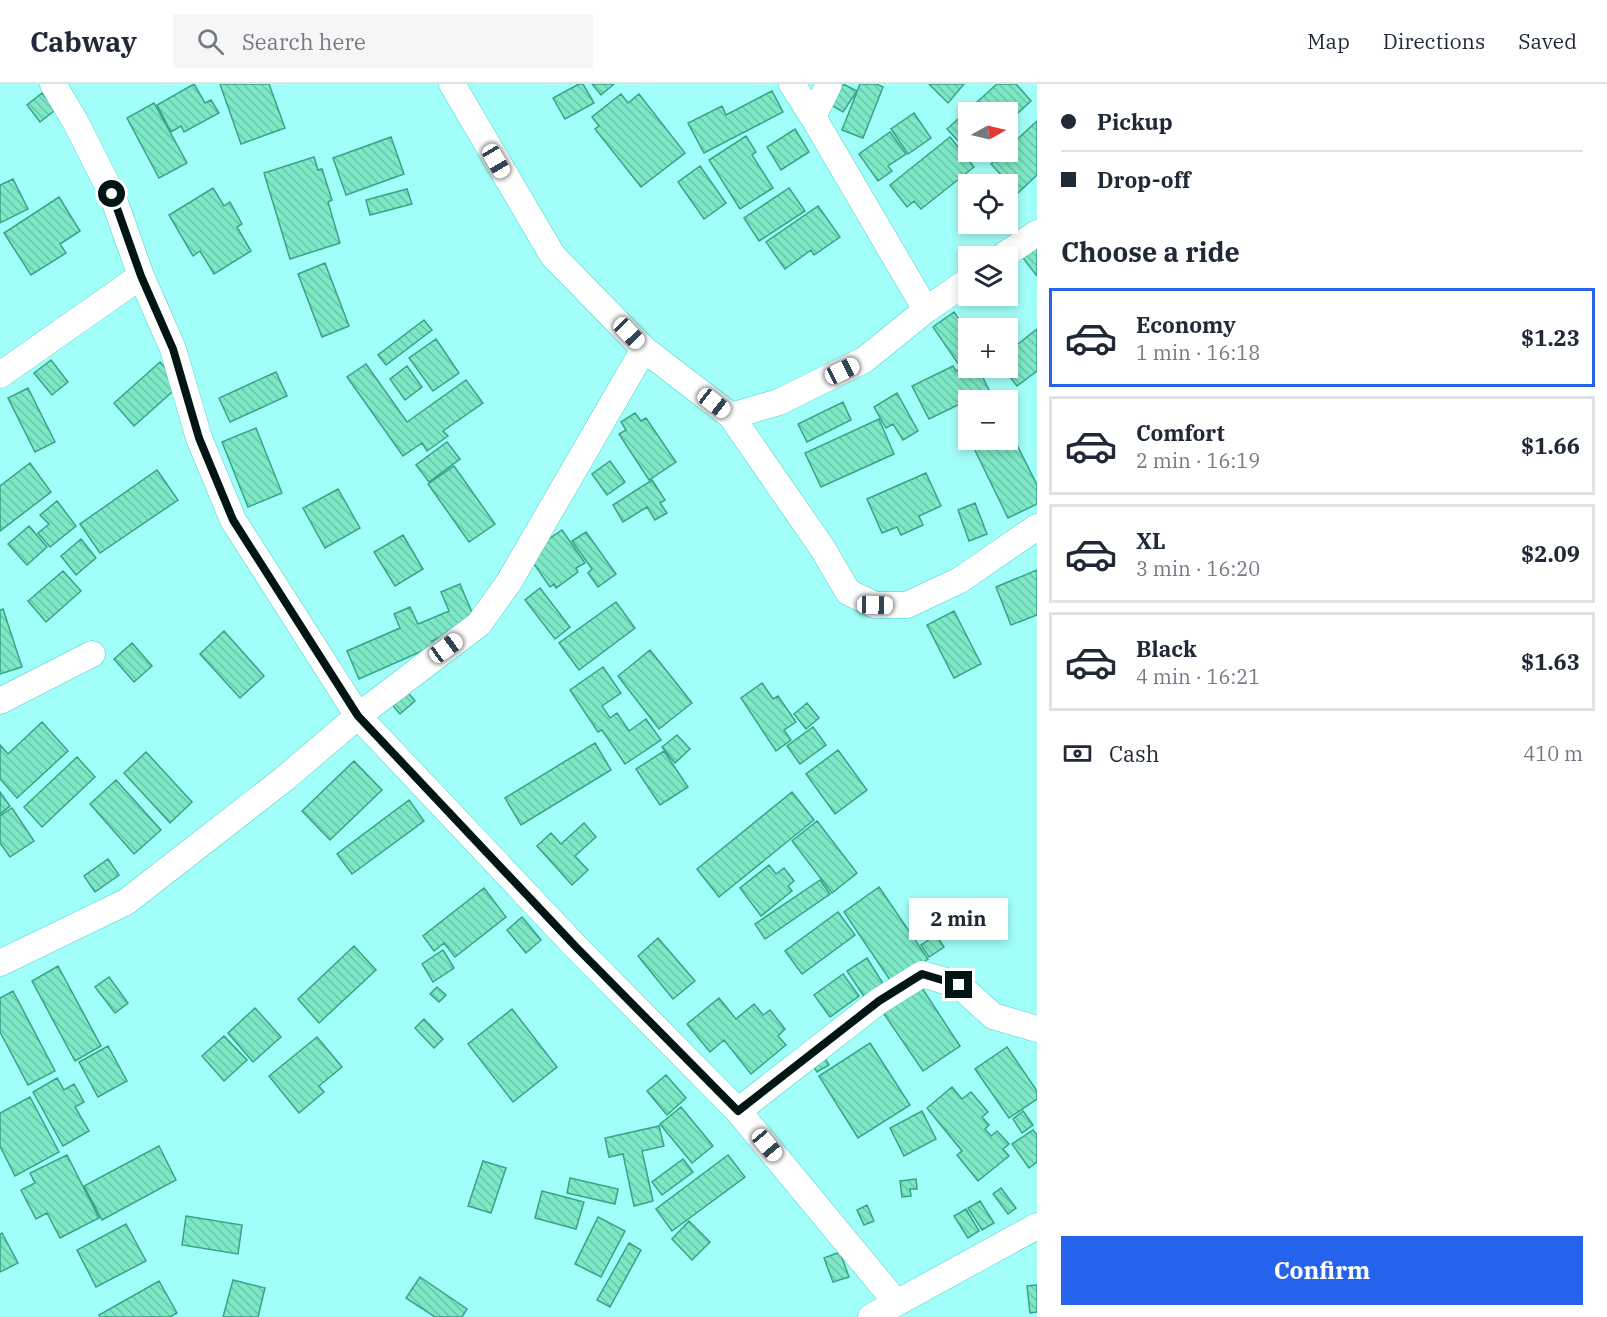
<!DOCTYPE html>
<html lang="en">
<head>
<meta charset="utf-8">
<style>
  body { margin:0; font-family:"IBM Plex Serif",serif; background:#f6f6f7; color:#1f2937; height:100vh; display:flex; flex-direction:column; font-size:22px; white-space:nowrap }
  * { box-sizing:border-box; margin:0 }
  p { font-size:20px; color:#747a83 }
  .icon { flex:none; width:33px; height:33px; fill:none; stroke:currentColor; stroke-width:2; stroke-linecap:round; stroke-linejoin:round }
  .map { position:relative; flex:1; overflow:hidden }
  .sheet { display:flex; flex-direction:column; background:#fff; width:570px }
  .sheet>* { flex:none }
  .top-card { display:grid; align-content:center; height:132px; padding:0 24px; background:#fff }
  .needle { width:39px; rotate:82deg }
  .controls { position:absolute; left:958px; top:18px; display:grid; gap:12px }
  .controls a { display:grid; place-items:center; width:60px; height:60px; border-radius:0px; background:#fff; box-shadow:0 3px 9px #0003; font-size:30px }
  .end { position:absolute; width:27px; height:27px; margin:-14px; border:8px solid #001514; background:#fff; box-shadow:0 0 0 3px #fff }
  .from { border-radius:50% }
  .bubble { position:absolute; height:42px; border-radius:0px; background:#fff; box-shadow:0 3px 9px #0003; font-size:20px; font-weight:700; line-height:42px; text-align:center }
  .car { position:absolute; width:18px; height:36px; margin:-18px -9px; border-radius:8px; box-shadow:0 0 4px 2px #0007; background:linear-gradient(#fff 24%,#345 0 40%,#fff 0 76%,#345 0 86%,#fff 0) }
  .top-card b { display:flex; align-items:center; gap:21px; height:57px; font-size:22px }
  .top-card b+b { border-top:2px solid #e0e1e3 }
  .top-card i { width:15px; height:15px; background:#1f2937 }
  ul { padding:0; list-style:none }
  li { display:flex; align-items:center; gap:18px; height:99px; margin:0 12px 9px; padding:0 12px; border:3px solid #e0e1e3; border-radius:0px }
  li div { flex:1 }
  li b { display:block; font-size:22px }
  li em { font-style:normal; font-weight:700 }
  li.active { border-color:#2563eb }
  li>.icon { width:54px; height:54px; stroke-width:1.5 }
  h2 { padding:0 24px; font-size:27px; line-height:72px }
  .pay { display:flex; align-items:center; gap:15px; height:66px; padding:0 24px; font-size:22px }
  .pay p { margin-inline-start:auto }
  .primary-button { display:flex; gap:12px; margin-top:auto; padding:12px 24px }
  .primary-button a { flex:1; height:69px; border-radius:0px; background:#2563eb; color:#fff; font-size:24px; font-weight:700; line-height:69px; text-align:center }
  header { display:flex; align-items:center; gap:36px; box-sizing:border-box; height:84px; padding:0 30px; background:#fff; border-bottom:2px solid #e0e1e3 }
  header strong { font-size:28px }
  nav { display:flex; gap:33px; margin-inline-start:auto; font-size:21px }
  .search { width:420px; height:54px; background:#f6f6f7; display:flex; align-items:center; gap:15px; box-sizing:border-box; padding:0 21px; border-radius:0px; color:#747a83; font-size:22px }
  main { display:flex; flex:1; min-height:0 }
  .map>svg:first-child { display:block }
  .building { fill:url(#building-back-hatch); stroke:#35a587; stroke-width:1.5 }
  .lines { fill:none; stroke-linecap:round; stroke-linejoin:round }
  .minor-casing { stroke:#53cfca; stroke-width:27 }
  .minor { stroke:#fff; stroke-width:26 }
  .route { stroke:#001514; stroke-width:8 }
</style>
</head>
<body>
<header>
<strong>Cabway</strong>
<div class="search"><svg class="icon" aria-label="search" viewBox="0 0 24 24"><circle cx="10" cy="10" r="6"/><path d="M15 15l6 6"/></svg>Search here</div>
<nav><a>Map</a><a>Directions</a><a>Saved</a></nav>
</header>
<main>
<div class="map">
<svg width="1037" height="1233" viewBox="0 0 1037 1233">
  <defs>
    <pattern id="building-back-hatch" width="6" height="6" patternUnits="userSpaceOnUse" patternTransform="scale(1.5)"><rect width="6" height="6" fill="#7de7c6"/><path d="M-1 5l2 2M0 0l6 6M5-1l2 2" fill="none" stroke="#6ac5a9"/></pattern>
  </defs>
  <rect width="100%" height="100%" fill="#a2fef9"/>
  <path class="building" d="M194,0l11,19 6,-3 8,13 -35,19 -3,-6 -10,6 -14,-27z
    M220,0h49l16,44 -44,16z
    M579,0h4l11,19 -29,16 -12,-21z
    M592,0h22l-13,11z
    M843,0l14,7 -14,21 -13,-8z
    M860,0h16l7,3 -20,51 -21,-8z
    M929,0h35l-16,19z
    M997,0h19l15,17 -23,21v-10h-39v27l-7,6 -15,-16z
    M772,7l11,21 -79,41 -16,-30 34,-17 4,9z
    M42,9l13,17 -15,12 -13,-17z
    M621,10l7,9 11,-9 46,59 -44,34 -46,-58 4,-3 -7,-9z
    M154,19l33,60 -28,15 -32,-60z
    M914,29l17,25 -23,16 -17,-25z
    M1037,37v54l-19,18 -27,-29 13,-12h4v-4z
    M795,45l14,23 -28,18 -14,-23z
    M890,48l16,22 -18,12 4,5 -14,10 -19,-27z
    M746,52l10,16 -4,3 21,33 -33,21 -31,-49z
    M391,53l13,37 -58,21 -13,-37z
    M950,53l24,30 -53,42 -7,-8 -7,6 -17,-22z
    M314,73l4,13 4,-1 10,31 -4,2 12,41 -50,16 -26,-86z
    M700,82l26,37 -22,16 -26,-37z
    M13,95l15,30 -28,14v-38z
    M213,104l11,18 6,-4 12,22 -5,3 14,24 -37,23 -14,-23 -7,5 -24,-41z
    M789,104l16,23 -46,30 -15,-23z
    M407,105l5,15 -42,11 -4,-15z
    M59,113l21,34 -20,13 6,9 -35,22 -27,-42z
    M818,122l22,31 -26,18 -3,-5 -26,19 -19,-27z
    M1037,164v28l-14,-18z
    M325,179l24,63 -27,11 -24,-63z
    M954,228l15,22v24l-10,7 -26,-38z
    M424,236l8,10 -46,35 -8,-10z
    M1037,245v42l-20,15 -14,-18h5v-16z
    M436,255l23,34 -26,18 -24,-33z
    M51,276l17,22 -16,13 -18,-22z
    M160,278l20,23 -46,41 -20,-23z
    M366,280l41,58 59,-42 17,23 -40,28 5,5 -21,15 -5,-8 -19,13 -56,-79z
    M969,281v3h9l11,22 -60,29 -17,-33 41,-20 3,5z
    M407,282l15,21 -17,13 -15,-21z
    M276,288l11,24 -57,26 -11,-24z
    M28,304l27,54 -20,10 -27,-54z
    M897,309l21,38 -15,9 -10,-16 -7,4 -12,-21z
    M843,318l8,18 -44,22 -9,-18z
    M635,329l6,8 5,-3 30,44 -27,18 -30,-46 7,-4 -5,-8z
    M879,335l15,35 -73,33 -16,-34z
    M1008,343l29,58v19l-29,14 -38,-78h38z
    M256,344l26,65 -34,14 -26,-65z
    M447,358l13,17 -31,23 -13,-17z
    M610,377l15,21 -18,13 -15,-21z
    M30,379l21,29 -51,39v-45z
    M454,382l41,58 -26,18 -41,-58z
    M157,386l21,30 -78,53 -20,-29z
    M926,389l15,33 -22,10 4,9 -22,10 -4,-8 -15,6 -15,-34z
    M652,396l13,20 -5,3 7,10 -12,7 -8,-13 -24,15 -10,-17z
    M338,405l22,39 -35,20 -22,-40z
    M57,417l19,25 -26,21 -12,-14 11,-9 -9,-9z
    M975,419l12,31 -18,7 -11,-31z
    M29,442l18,21 -20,18 -19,-21z
    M562,446l23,33 -9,5 2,4 -22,16 -2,-4 -4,3 -23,-33z
    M586,448l30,42 -18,13 -10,-14 4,-4 -20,-28z
    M403,451l20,34 -28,17 -21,-34z
    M81,455l15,19 -20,17 -15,-19z
    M1037,486v45l-26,10 -15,-38z
    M63,487l18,20 -35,31 -18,-21z
    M460,500l16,38 -44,19 4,10 -12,5 -2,-5 -63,28 -12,-28 53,-23 -6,-14 16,-7 8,17 31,-13 -8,-19z
    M540,504l30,39 -15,12 -30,-39z
    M616,518l19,26 -56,42 -20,-27z
    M3,525l19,58 -22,7v-64z
    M954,527l27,53 -27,14 -27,-53z
    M224,547l40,45 -24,22 -40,-44z
    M132,559l20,23 -18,16 -20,-23z
    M650,566l42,53 -33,26 -41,-53z
    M603,583l18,26 -19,13 8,12 7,-5 12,18 17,-12 15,21 -36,24 -23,-34 -4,2 -28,-42z
    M762,599l11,16 5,-3 18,26 -12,8 7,10 -15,11 -35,-53z
    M403,603l12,14 -15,13 -12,-14z
    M807,619l12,15 -13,11 -12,-15z
    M42,638l26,29 -51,47 -17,-19v-34l8,9z
    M813,643l13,18 -26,19 -13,-18z
    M677,651l13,14 -15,14 -13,-16z
    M595,659l16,27 -90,55 -16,-27z
    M838,666l29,40 -32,24 -29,-40z
    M664,667l24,36 -28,18 -24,-36z
    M146,668l46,50 -22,21 -46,-50z
    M77,673l18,20 -53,50 -18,-20z
    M354,677l28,29 -52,50 -28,-29z
    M116,696l45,50 -27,24 -44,-50z
    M0,708l10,14 -10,8z
    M792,708l22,28 -95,77 -22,-28z
    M409,716l15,21 -72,53 -15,-20z
    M12,724l22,33 -24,16 -10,-14v-27z
    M817,737l40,52 -25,20 -40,-52z
    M584,739l12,14 -21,19 13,14 -16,15 -35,-39 14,-13 10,11z
    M108,775l11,16 -24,17 -11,-16z
    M769,781l7,9 8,-6 10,13 -6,5 4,5 -31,25 -21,-28z
    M820,796l10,14 -65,45 -10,-15z
    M879,803l49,72 -36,24 -48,-71z
    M484,804l22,29 -51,40 -11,-14 -10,8 -11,-15z
    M838,828l17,23 -53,39 -17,-23z
    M522,833l19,23 -15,13 -19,-23z
    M936,851l8,12 -15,10 -8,-12z
    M658,854l37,43 -22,18 -35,-43z
    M354,862l22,24 -57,53 -21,-24z
    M443,866l11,18 -21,14 -11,-18z
    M867,874l17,27 -19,13 -18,-27z
    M58,882l43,80 -26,15 -43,-80z
    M843,890l16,22 -29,21 -16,-22z
    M109,893l19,26 -13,10 -20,-26z
    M920,901l40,61 -37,25 -41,-60z
    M437,903l9,8 -7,7 -9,-8z
    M13,907l42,80 -27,14 -28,-53v-34z
    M719,914l17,21 18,-15 9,11 7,-5 15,19 -7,7 8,9 -35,29 -27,-34 -14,12 -23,-28z
    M255,924l26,29 -28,25 -25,-29z
    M512,925l45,58 -44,35 -45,-58z
    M424,935l19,20 -9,9 -19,-20z
    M224,952l23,24 -23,21 -22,-25z
    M317,953l25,30 -23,19 5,6 -25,21 -30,-37z
    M870,959l40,62 -52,33 -39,-62z
    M108,962l19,35 -29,16 -19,-35z
    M1007,963l30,44v8l-28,19 -34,-49z
    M824,972l5,9 -12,7 -5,-8z
    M666,991l20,23 -19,17 -20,-24z
    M57,994l7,12 10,-6 10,18 -9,5 14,24 -26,15 -30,-54z
    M952,1003l10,12 9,-7 17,20 -6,5 7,8 -4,4 6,7 6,-5 12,13 -6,5 6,7 -31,25 -21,-26 5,-4 -35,-43z
    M30,1013l29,55 -44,24 -15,-30v-33z
    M681,1023l32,39 -21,17 -32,-39z
    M922,1027l14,28 -32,17 -14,-28z
    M1023,1027l10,14 -11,8 -9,-14z
    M659,1042l5,20 -22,5 11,50 -19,5 -11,-52 -14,3 -4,-19z
    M1033,1046l4,5v27l-8,6 -17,-24z
    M159,1062l17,34 -74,40 -18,-34z
    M67,1071l32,63 -39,20 -13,-25 -11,6 -15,-29 14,-7 -5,-10z
    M728,1071l17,22 -73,54 -16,-22z
    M683,1075l10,13 -31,23 -10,-13z
    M483,1077l23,7 -15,45 -23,-7z
    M570,1094l48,11 -3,15 -48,-11z
    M916,1095l1,10h-7l1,7 -9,1 -2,-16z
    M1001,1104l15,20 -8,6 -15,-20z
    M542,1107l42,11 -8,27 -41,-11z
    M980,1117l14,22 -12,7 -14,-22z
    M867,1121l7,16 -10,4 -7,-15z
    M966,1125l13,22 -11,7 -14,-22z
    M186,1132l56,9 -4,29 -56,-9z
    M598,1133l27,14 -24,46 -26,-13z
    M689,1137l21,21 -18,18 -20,-21z
    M126,1140l20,37 -50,26 -19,-37z
    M2,1149l16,30 -18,9v-38z
    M629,1159l12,7 -31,57 -13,-7z
    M840,1168l9,25 -16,5 -9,-24z
    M420,1193l47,32 -5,8h-27l-29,-19z
    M233,1196l32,8 -7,29h-35z
    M159,1197l18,32 -7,4h-70l-1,-2z
    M1037,1201v27l-7,1 -3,-27z"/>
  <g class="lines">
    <g class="minor-casing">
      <path id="minor" d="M53,0l22,37 37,73 29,82 32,73 26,89 34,82 125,196 218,231 162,164 158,191
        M452,0l101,172 91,93 87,67 92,133 25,43 27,13h32l53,-25 77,-53
        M792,0l21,33 113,193
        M813,33l16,-33
        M1003,172l34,-23
        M0,291l141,-99
        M731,332l48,-14 85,-42 62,-50 43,-30
        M0,617l92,-47
        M0,879l126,-61 158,-123 74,-63 121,-92 30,-42 135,-233
        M738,1027l141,-110 43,-27 37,11 34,31 44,13
        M871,1233l166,-91"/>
    </g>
    <use href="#minor" class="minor"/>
  </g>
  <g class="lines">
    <path class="route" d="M112,110l29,82 32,73 26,89 34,82 125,196 218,231 162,164 141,-110 43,-27 37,11"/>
  </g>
</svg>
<div class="controls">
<a><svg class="needle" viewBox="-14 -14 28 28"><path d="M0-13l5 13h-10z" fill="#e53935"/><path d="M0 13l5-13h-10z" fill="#747a83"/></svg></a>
<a><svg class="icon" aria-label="locate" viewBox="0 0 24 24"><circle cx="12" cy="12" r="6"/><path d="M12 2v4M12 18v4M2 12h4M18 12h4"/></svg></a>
<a><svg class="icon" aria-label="layers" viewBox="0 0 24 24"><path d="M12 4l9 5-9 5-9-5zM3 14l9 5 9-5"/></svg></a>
<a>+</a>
<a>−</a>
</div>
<i class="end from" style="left:112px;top:110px"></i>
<i class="end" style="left:959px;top:901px"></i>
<div class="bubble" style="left:909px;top:814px;width:99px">2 min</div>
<i class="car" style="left:496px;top:77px;rotate:150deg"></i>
<i class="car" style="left:629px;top:249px;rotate:136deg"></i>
<i class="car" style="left:842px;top:287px;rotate:64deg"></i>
<i class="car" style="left:714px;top:319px;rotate:128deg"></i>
<i class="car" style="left:875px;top:521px;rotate:91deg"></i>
<i class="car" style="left:446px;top:564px;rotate:54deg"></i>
<i class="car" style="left:767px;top:1061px;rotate:140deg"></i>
</div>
<section class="sheet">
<div class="top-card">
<b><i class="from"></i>Pickup</b>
<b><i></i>Drop-off</b>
</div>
<h2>Choose a ride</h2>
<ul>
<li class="active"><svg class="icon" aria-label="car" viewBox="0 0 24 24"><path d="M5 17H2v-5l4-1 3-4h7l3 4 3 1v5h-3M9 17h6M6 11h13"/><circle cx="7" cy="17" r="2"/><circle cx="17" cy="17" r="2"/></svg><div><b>Economy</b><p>1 min · 16:18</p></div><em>$1.23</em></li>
<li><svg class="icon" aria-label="car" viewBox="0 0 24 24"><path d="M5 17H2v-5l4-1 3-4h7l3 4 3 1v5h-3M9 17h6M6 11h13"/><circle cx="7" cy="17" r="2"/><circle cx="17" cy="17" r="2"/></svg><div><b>Comfort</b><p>2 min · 16:19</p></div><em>$1.66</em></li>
<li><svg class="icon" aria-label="car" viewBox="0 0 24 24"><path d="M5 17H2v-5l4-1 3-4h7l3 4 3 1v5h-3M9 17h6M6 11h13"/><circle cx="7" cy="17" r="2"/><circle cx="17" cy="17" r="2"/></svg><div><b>XL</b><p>3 min · 16:20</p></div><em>$2.09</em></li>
<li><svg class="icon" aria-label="car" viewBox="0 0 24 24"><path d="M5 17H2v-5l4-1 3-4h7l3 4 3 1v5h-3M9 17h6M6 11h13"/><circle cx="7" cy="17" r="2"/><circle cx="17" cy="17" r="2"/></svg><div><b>Black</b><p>4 min · 16:21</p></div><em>$1.63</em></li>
</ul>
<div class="pay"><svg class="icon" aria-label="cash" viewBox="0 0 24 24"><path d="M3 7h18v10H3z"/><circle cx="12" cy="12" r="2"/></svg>Cash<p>410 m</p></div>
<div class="primary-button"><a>Confirm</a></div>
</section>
</main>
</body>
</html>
